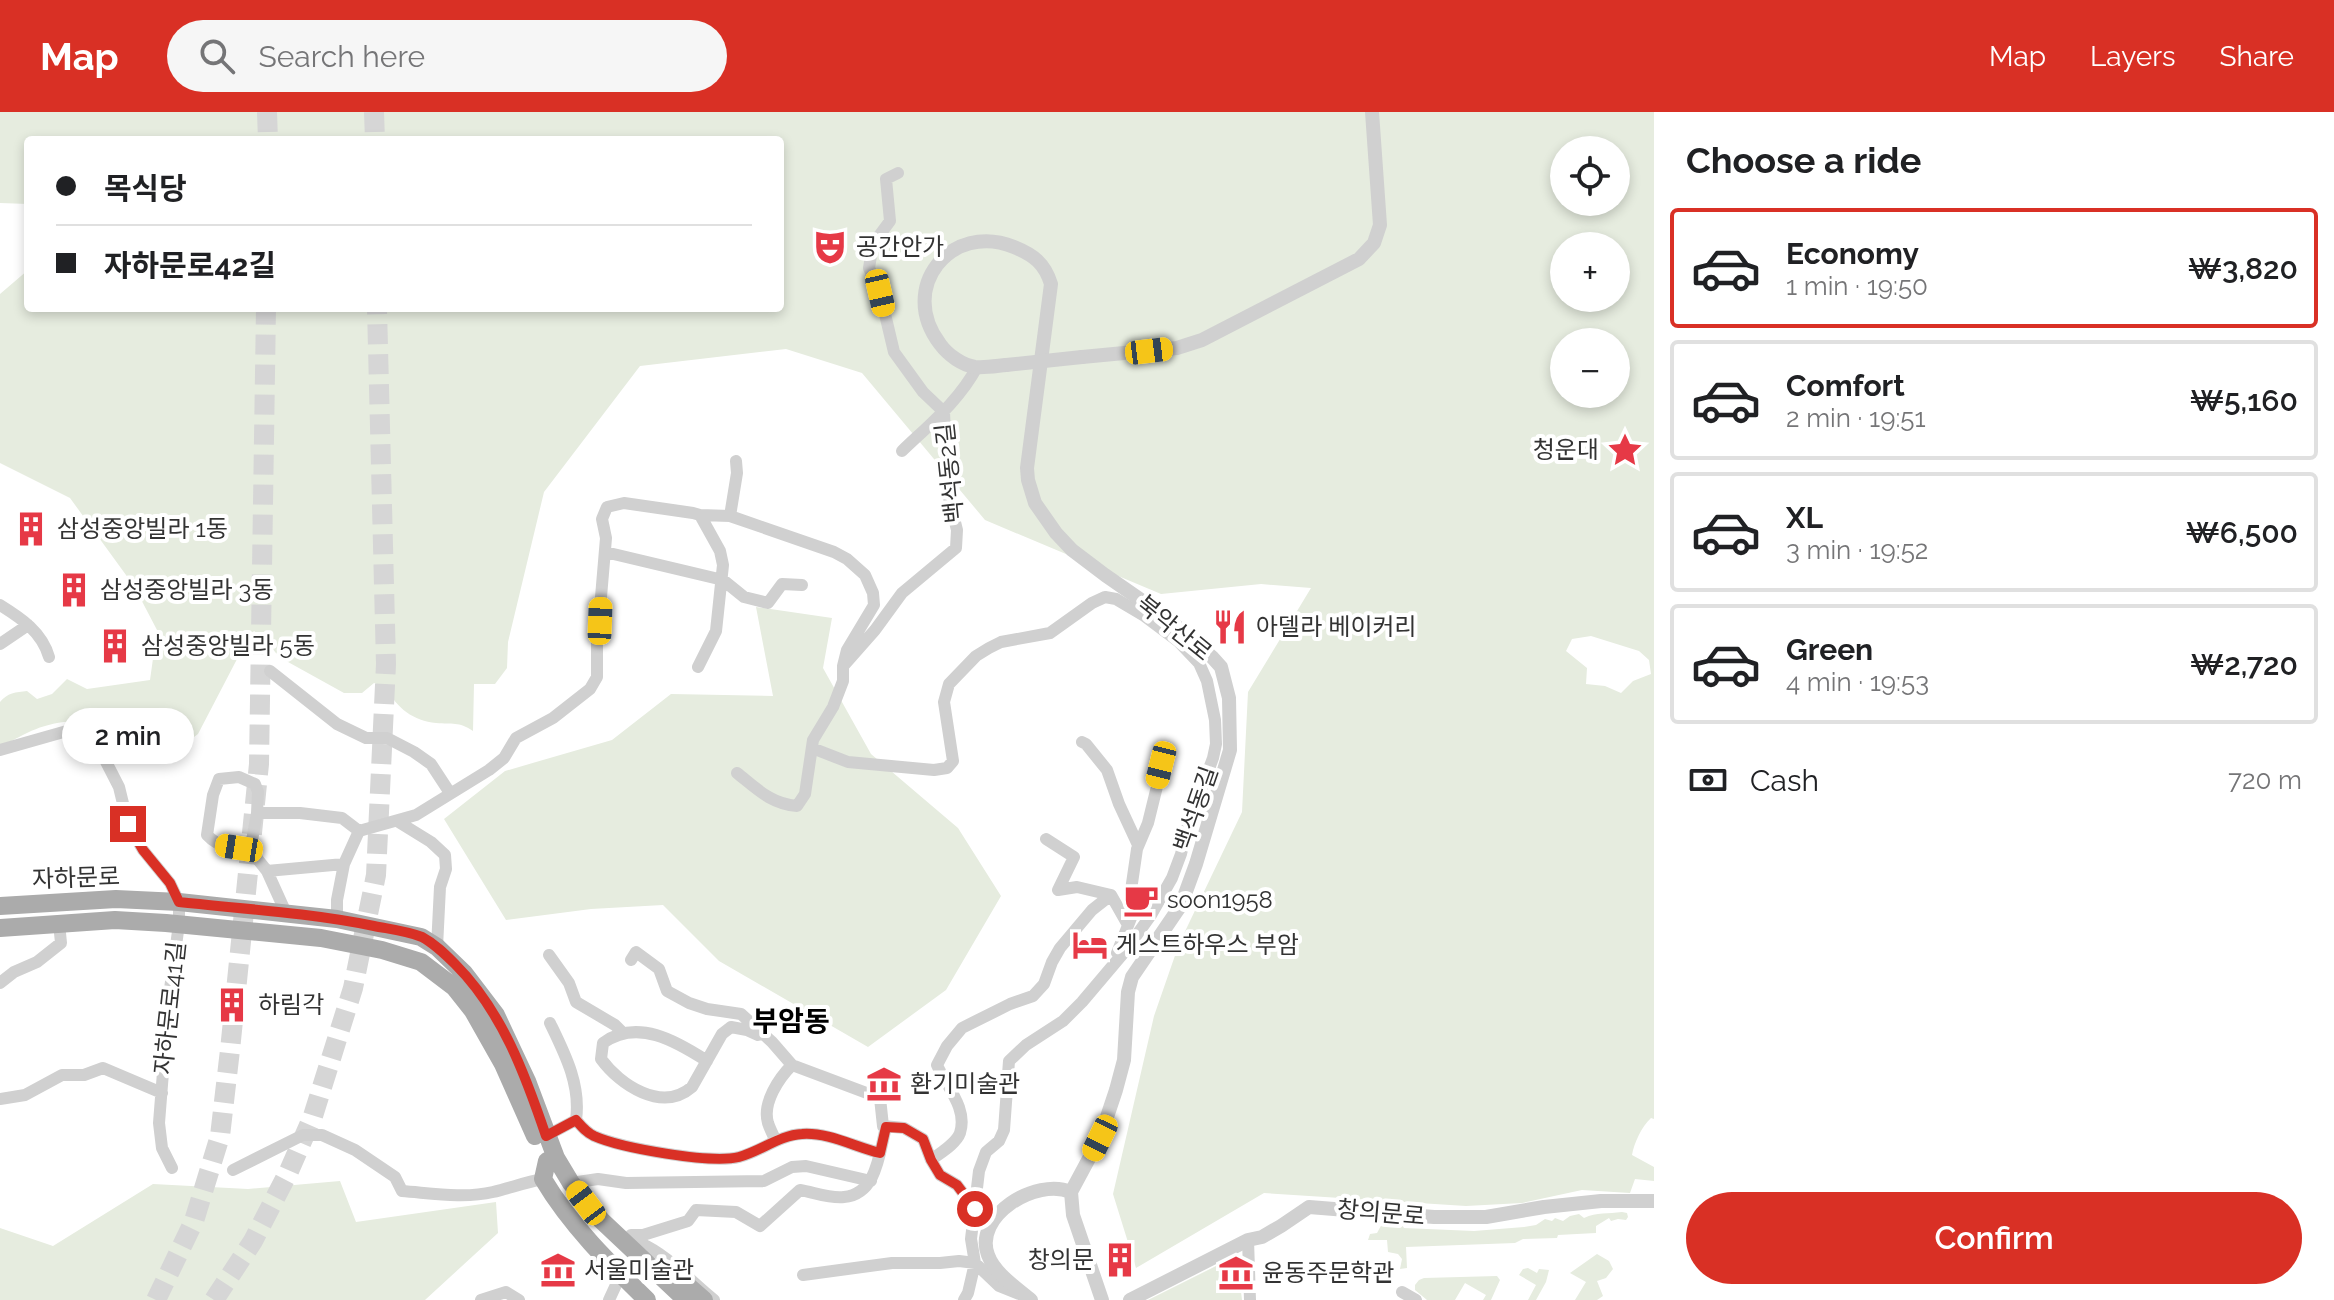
<!DOCTYPE html>
<html lang="en">
<head>
<meta charset="utf-8">
<style>
  body { margin:0; font-family:Raleway,"Noto Sans KR",sans-serif; background:#f6f6f6; color:#202124; height:100vh; display:flex; flex-direction:column; font-size:30px; white-space:nowrap }
  * { box-sizing:border-box; margin:0 }
  p { font-size:26px; color:#757577 }
  .icon { flex:none; width:44px; height:44px; fill:none; stroke:currentColor; stroke-width:2; stroke-linecap:round; stroke-linejoin:round }
  .map { position:relative; flex:1; overflow:hidden }
  .details { display:flex; flex-direction:column; background:#fff; width:680px }
  .details>* { flex:none }
  .banner { position:absolute; left:24px; top:24px; width:760px; height:176px; border-radius:8px; box-shadow:0 4px 12px #0003; display:grid; align-content:center; height:176px; padding:0 32px; background:#fff }
  .controls { position:absolute; left:1550px; top:24px; display:grid; gap:16px }
  .controls a { display:grid; place-items:center; width:80px; height:80px; border-radius:50%; background:#fff; box-shadow:0 4px 12px #0003; font-size:40px }
  .end { position:absolute; width:36px; height:36px; margin:-18px; border:10px solid #d93025; background:#fff; box-shadow:0 0 0 4px #fff }
  .from { border-radius:50% }
  .bubble { position:absolute; height:56px; border-radius:28px; background:#fff; box-shadow:0 4px 12px #0003; font-size:26px; font-weight:600; line-height:56px; text-align:center }
  .car { position:absolute; width:24px; height:48px; margin:-24px -12px; border-radius:10px; box-shadow:0 0 6px 2px #0007; background:linear-gradient(#f5c518 24%,#345 0 40%,#f5c518 0 76%,#345 0 86%,#f5c518 0) }
  .banner b { display:flex; align-items:center; gap:28px; height:76px; font-size:30px }
  .banner b+b { border-top:2px solid #e0e0e0 }
  .banner i { width:20px; height:20px; background:#202124 }
  ul { padding:0; list-style:none }
  li { display:flex; align-items:center; gap:24px; height:120px; margin:0 16px 12px; padding:0 16px; border:4px solid #e0e0e0; border-radius:8px }
  li div { flex:1 }
  li b { display:block; font-size:30px }
  li em { font-style:normal; font-weight:600 }
  li.current { border-color:#d93025 }
  li>.icon { width:72px; height:72px; stroke-width:1.5 }
  h2 { padding:0 32px; font-size:36px; line-height:96px }
  .pay { display:flex; align-items:center; gap:20px; height:88px; padding:0 32px; font-size:30px }
  .pay p { margin-inline-start:auto }
  .primary-button { display:flex; gap:16px; margin-top:auto; padding:16px 32px }
  .primary-button a { flex:1; height:92px; border-radius:48px; background:#d93025; color:#fff; font-size:32px; font-weight:600; line-height:92px; text-align:center }
  header { display:flex; align-items:center; gap:48px; box-sizing:border-box; height:112px; padding:0 40px; background:#d93025; color:#fff }
  header strong { font-size:38px }
  nav { display:flex; gap:44px; margin-inline-start:auto; font-size:28px }
  .search { width:560px; height:72px; background:#f6f6f6; display:flex; align-items:center; gap:20px; box-sizing:border-box; padding:0 28px; border-radius:44px; color:#757577; font-size:30px }
  main { display:flex; flex:1; min-height:0 }
  .map>svg:first-child { display:block }
  .green { fill:#e6ecdf; fill-rule:evenodd }
  .lines { fill:none; stroke-linecap:round; stroke-linejoin:round }
  .trunk-tunnel { stroke:#d6d6d6; stroke-width:20; stroke-dasharray:20 10; stroke-linecap:butt }
  .minor { stroke:#d0d0d0; stroke-width:12 }
  .tertiary { stroke:#d0d0d0; stroke-width:14 }
  .primary { stroke:#ababab; stroke-width:18 }
  .tertiary-bridge { stroke:#d0d0d0; stroke-width:14 }
  .route { stroke:#d93025; stroke-width:10 }
  .labels { text-anchor:middle; stroke-width:8; stroke-linejoin:round; paint-order:stroke }
  .poi-label { font-size:24px; fill:#333; stroke:#fff; text-anchor:start }
  .street-label { font-size:24px; fill:#333; stroke:#fff }
  .quarter-label { font-size:28px; font-weight:bold; fill:#000; stroke:#fff }
</style>
</head>
<body>
<header>
<strong>Map</strong>
<div class="search"><svg class="icon" aria-label="search" viewBox="0 0 24 24"><circle cx="10" cy="10" r="6"/><path d="M15 15l6 6"/></svg>Search here</div>
<nav><a>Map</a><a>Layers</a><a>Share</a></nav>
</header>
<main>
<div class="map">
<svg width="1654" height="1188" viewBox="0 0 1654 1188">
  <rect width="100%" height="100%" fill="#fff"/>
  <path class="green" d="M0,0h1654v1007l-3,-1c-9,8 -17,25 -19,37l22,12v14l-19,-2 -5,14 -48,-3 -60,13 -56,3 -202,-13 -128,75 -23,-74 41,-178 25,-72 63,-132 6,-120 63,-104 -50,-4 -100,10 -176,-74 -123,-147 -76,-24 -146,17 -96,126 -36,150 -1,26 -12,16h-21l-1,47c-15,-10 -20,-6 -37,-8 -22,-2 -40,-15 -49,-35l-13,-5 -12,10h-18l-65,-36 -14,-18 -11,-8 -6,7 -50,96 -4,3 -6,-1 -14,-16 -26,-7c-10,6 -42,14 -55,13 -6,-1 -10,-6 -17,-5 -35,2 -47,11 -76,26v-45c7,-9 16,-10 27,-11l10,8 15,-5 15,-15 20,10 63,-9 7,-50 -23,-44 -64,-88 -70,-35v-169l28,-24v38h752v-168h-752v64l-28,-1zM1564,38h52v52h-52zM1564,134h52v52h-52zM1564,230h52v52h-52zM1591,524l48,15 10,9 2,14 -18,7 -12,12 -16,-7 -19,-2 1,-16 -21,-17 6,-12z
    M756,495l76,11 -9,50 48,86 87,74 43,68 -55,94 -78,57 -149,-86 -56,-56 -72,4 -85,11 -62,-101 61,-48 107,-31 59,-46 102,2z
    M340,1069l16,41 140,-20 2,31 -73,67h-425v-72l53,18 100,-62 95,5z
    M1622,1100l5,1 1,4 -2,3 -8,-1 -7,2 -2,-3 -13,8v7l-38,2 -1,3 -34,1 -8,4 -109,4 1,21 -7,1 2,-10 -4,-5 -10,-2 -1,-12h-19l2,-6 7,-1 6,-11h4l2,5 3,-3 9,-1 3,5 70,3 50,-4 12,-2 9,-6 7,2 3,-3 8,3 7,-5 9,-2 5,4c13,-6 24,-4 38,-6z
    M1597,1142l12,7 4,8 -7,9 -9,3 6,15 -6,4h-22l11,-18 -16,-9z
    M1222,1151l-6,27 11,2 3,-10 10,1 2,17h-94z
    M1528,1156l9,5 2,-4 10,1 -3,12 -10,18h-8l8,-15 -17,-10 4,-6z
    M1497,1164l3,4 -9,20h-8l3,-5 -21,-12 -10,17h-28l-12,-10v-5l4,-5 5,-2z"/>
  <g class="lines">
    <path class="trunk-tunnel" d="M267,0l1,28
      M374,0l1,28
      M156,1188l38,-79 26,-85 10,-86 29,-286 7,-456
      M214,1188l39,-59 36,-70 24,-55 40,-128 23,-113 10,-211 -9,-356"/>
    <path class="minor" d="M902,339c27,-26 57,-50 75,-84
      M730,404l7,-43 -1,-12
      M605,440l118,28 21,17 24,6 14,-19 20,1
      M0,493c21,13 42,27 49,52
      M0,532l28,-19
      M845,552l30,-34 27,-37 54,-45 1,-18 -9,-36 -4,-82 -21,-20 -29,-40 -14,-59 -11,-25 4,-24 17,-23 -4,-42 12,-6
      M698,555l18,-36 7,-66 -3,-14 -20,-36
      M270,559l67,53 29,14h21l27,14 17,12 19,29
      M1082,630l4,2 21,26 12,34 19,41
      M812,636l36,14 86,8 13,-2 6,-7 -9,-59 5,-18 27,-28 13,-8 12,-6 49,-9 42,-30 13,-6 11,2 27,16 36,27 20,21 8,18 8,39 1,24 -3,14 -26,70 -6,26 -9,24 -21,37 -25,35 -44,52 -19,19 -37,24 -17,16 -5,69 -5,11 -13,11 -7,19 -8,68 4,24 24,23 23,9
      M0,638l81,-23 19,23 19,37 9,37 15,26 27,33 9,19v22l-10,72 -10,127 3,25 10,20
      M257,701l-6,33c-17,3 -32,2 -44,-11l6,-40 6,-16 20,-2 16,7 3,8 -1,21h43l42,5 17,13 57,-16 73,-45 15,-12 12,-20 37,-20 37,-29 7,-12v-33l9,-106 -4,-19 5,-12 17,-4 69,10 7,2 30,1 104,36 13,7 18,16 8,18 1,12 -27,45 -4,16v15l-10,26 -20,33 -8,54 -8,12c-26,-2 -40,-17 -60,-33
      M397,709l34,21 14,13 1,14 -6,18 -3,60
      M1046,727l28,18 -16,33 19,-3 34,8 17,30
      M248,735l19,24 77,-7 15,-33
      M267,759l19,42
      M337,807v-19l7,-36
      M1117,841l14,-35 -1,-21 7,-48 11,-26 16,-65
      M549,843l20,28 7,19 39,23 7,7
      M631,848l5,-8 23,17 8,22 22,12 18,6 34,5 31,28 20,23 88,33 3,28 21,2 19,11 8,21 9,15 17,10 18,24
      M0,871l14,-11 23,-10 24,-19 -2,-20
      M707,949c-31,-20 -70,-43 -104,-18l-2,16c19,26 61,54 91,28l30,-53 9,-7 16,3 11,5
      M0,987l25,-4 37,-20h22l19,-7 59,25
      M576,1008c6,7 10,12 18,16 28,12 117,28 145,21 22,-6 41,-22 63,-23 26,-2 53,13 78,19
      M546,1024l30,-16c5,-35 -11,-66 -26,-97
      M776,1029c-3,-6 -6,-12 -8,-18 -6,-20 11,-45 24,-58
      M931,1048c9,-7 25,-16 29,-27 8,-25 -14,-47 -23,-68l10,-19 15,-18 48,-24 23,-8 11,-12 8,-22 8,-14 32,-38 19,-15
      M233,1058l70,-35h19l33,15 40,27 7,14c28,2 62,8 91,1 17,-4 33,-10 50,-13
      M571,1071l27,-4 28,4 138,-2 28,-14 14,-1 65,15
      M631,1123h12l45,-14 8,-11 40,2 24,14 40,-36c13,2 31,9 44,7 33,-3 35,-43 42,-70
      M1248,1128l2,60
      M640,1131c28,12 50,38 74,57
      M803,1163l89,-12h48l19,-2 16,2 -7,30 -4,7
      M1402,1180l14,8
      M481,1188l25,-8 13,8
      M609,1188l12,-26"/>
    <path class="tertiary" d="M1082,245l95,-9 25,-8 157,-81 15,-16 6,-18 -8,-113
      M1006,253c-10,1 -21,3 -31,2 -13,-2 -27,-12 -35,-23 -43,-56 11,-123 74,-97 20,8 31,17 37,37l-24,184 1,12 7,23 21,30 16,17 33,25 62,43 45,39 9,10 8,31 1,52 -34,114 -15,41 -49,72 -4,15 -4,68 -8,30 -16,48 -29,54 2,23 29,85
      M1031,1188c-14,-12 -37,-27 -43,-45 -15,-39 48,-78 83,-63
      M1130,1188l118,-60 14,-3 19,-11 28,-19 125,10h52l58,-10 57,-6h53"/>
    <path class="primary" d="M0,794l116,-7 63,3 158,17 84,18 16,10 27,26 32,42 31,66 29,77 15,25 30,37 85,80
      M0,816l115,-8 51,3 155,15 61,12 39,12 33,25 19,24 30,53 32,72
      M547,1049l-4,18c28,47 65,83 104,121
      M679,1166l25,22"/>
    <path class="tertiary-bridge" d="M1006,253l76,-8"/>
  </g>
  <g class="lines">
    <path class="route" d="M128,712l15,26 27,33 9,19c65,7 131,11 195,24 15,3 33,5 48,11 13,7 23,17 33,27 47,47 70,110 91,172l30,-16c6,7 10,12 18,16 27,12 117,28 145,21 22,-6 41,-22 63,-23 26,-2 53,13 78,19l6,-26 18,1 19,11 8,21 9,15 17,10 18,24"/>
  </g>
  <defs>
    <g id="theatre-bare" transform="scale(2.76)"><path d="M-5-5.5Q0-4 5-5.5V0Q5 5 0 6Q-5 5-5 0ZM-3.3-2.5H-1v1.5H-3.3ZM1-2.5H3.3v1.5H1ZM-2.8 1Q0 5.5 2.8 1Z" fill="#e63946" stroke="#fff" stroke-width="2.5" paint-order="stroke"/></g>
    <g id="sight-bare" transform="scale(2.76)"><path d="M0-6L1.8-2.2L6-1.7L2.9 1.2L3.7 5.4L0 3.3L-3.7 5.4L-2.9 1.2L-6-1.7L-1.8-2.2Z" fill="#e63946" stroke="#fff" stroke-width="2.5" paint-order="stroke"/></g>
    <g id="building-bare" transform="scale(2.76)"><path d="M-4-6H4V6H1V3H-1V6H-4ZM-2.5-4.3h1.7v1.8h-1.7ZM.8-4.3h1.7v1.8H.8ZM-2.5-1h1.7V.8h-1.7ZM.8-1h1.7V.8H.8Z" fill="#e63946" stroke="#fff" stroke-width="2.5" paint-order="stroke"/></g>
    <g id="restaurant-bare" transform="scale(2.76)"><path d="M-5-6h1v4h1v-4h1v4h1v-4h1v5L-1.5 .5V6h-2V.5L-5-1ZM5-6V6H3V1.5H1.5Q1.5-4 5-6Z" fill="#e63946" stroke="#fff" stroke-width="2.5" paint-order="stroke"/></g>
    <g id="cafe-bare" transform="scale(2.76)"><path d="M-5.5-4.5H6V0H3Q3 3.5 0 3.5H-2.5Q-5.5 3.5-5.5 0ZM3-3.2v2h1.7v-2ZM-6 4.5H4V6H-6Z" fill="#e63946" stroke="#fff" stroke-width="2.5" paint-order="stroke"/></g>
    <g id="hotel-bare" transform="scale(2.76)"><path d="M-6-4.5h1.5V1H6V5H4.5V3h-9V5H-6ZM-4 0a1.8 1.8 0 1 1 3.6 0ZM.5 0V-2.5h3Q6-2.5 6 0Z" fill="#e63946" stroke="#fff" stroke-width="2.5" paint-order="stroke"/></g>
    <g id="museum-bare" transform="scale(2.76)"><path d="M0-6L6-3V-2H-6V-3ZM-5-1h2V3h-2ZM-1-1h2V3h-2ZM3-1h2V3H3ZM-6 4H6V6H-6Z" fill="#e63946" stroke="#fff" stroke-width="2.5" paint-order="stroke"/></g>
  </defs>
  <g fill-rule="evenodd">
    <use href="#theatre-bare" x="830" y="135"/>
    <use href="#sight-bare" x="1625" y="338"/>
    <use href="#building-bare" x="31" y="417"/>
    <use href="#building-bare" x="74" y="478"/>
    <use href="#restaurant-bare" x="1230" y="515"/>
    <use href="#building-bare" x="115" y="534"/>
    <use href="#cafe-bare" x="1141" y="788"/>
    <use href="#hotel-bare" x="1090" y="833"/>
    <use href="#building-bare" x="232" y="893"/>
    <use href="#museum-bare" x="884" y="972"/>
    <use href="#building-bare" x="1120" y="1148"/>
    <use href="#museum-bare" x="558" y="1158"/>
    <use href="#museum-bare" x="1236" y="1161"/>
  </g>
  <g class="labels">
    <g class="poi-label">
      <text x="856" y="143">공간안가</text>
      <text x="1599" y="346" text-anchor="end">청운대</text>
      <text x="57" y="425">삼성중앙빌라 1동</text>
      <text x="100" y="486">삼성중앙빌라 3동</text>
      <text x="1256" y="523">아델라 베이커리</text>
      <text x="141" y="542">삼성중앙빌라 5동</text>
      <text x="1167" y="796">soon1958</text>
      <text x="1116" y="841">게스트하우스 부암</text>
      <text x="258" y="901">하림각</text>
      <text x="910" y="980">환기미술관</text>
      <text x="1094" y="1156" text-anchor="end">창의문</text>
      <text x="584" y="1166">서울미술관</text>
      <text x="1262" y="1169">윤동주문학관</text>
    </g>
    <g class="street-label">
      <text transform="translate(950 361) rotate(-96)" y="8">백석동2길</text>
      <text transform="translate(1174 516) rotate(39)" y="8">북악산로</text>
      <text transform="translate(1196 697) rotate(-71)" y="8">백석동길</text>
      <text transform="translate(76 766) rotate(-2)" y="8">자하문로</text>
      <text transform="translate(170 896) rotate(-84)" y="8">자하문로41길</text>
      <text transform="translate(1381 1101) rotate(5)" y="8">창의문로</text>
    </g>
    <g class="quarter-label">
      <text x="791" y="919">부암동</text>
    </g>
  </g>
</svg>
<div class="controls">
<a><svg class="icon" aria-label="locate" viewBox="0 0 24 24"><circle cx="12" cy="12" r="6"/><path d="M12 2v4M12 18v4M2 12h4M18 12h4"/></svg></a>
<a>+</a>
<a>−</a>
</div>
<i class="end from" style="left:975px;top:1097px"></i>
<i class="end" style="left:128px;top:712px"></i>
<div class="bubble" style="left:62px;top:596px;width:132px">2 min</div>
<i class="car" style="left:880px;top:181px;rotate:167deg"></i>
<i class="car" style="left:1149px;top:239px;rotate:83deg"></i>
<i class="car" style="left:600px;top:509px;rotate:2deg"></i>
<i class="car" style="left:1161px;top:653px;rotate:194deg"></i>
<i class="car" style="left:239px;top:736px;rotate:279deg"></i>
<i class="car" style="left:1100px;top:1026px;rotate:206deg"></i>
<i class="car" style="left:586px;top:1091px;rotate:323deg"></i>
<div class="banner">
<b><i class="from"></i>목식당</b>
<b><i></i>자하문로42길</b>
</div>
</div>
<section class="details">
<h2>Choose a ride</h2>
<ul>
<li class="current"><svg class="icon" aria-label="car" viewBox="0 0 24 24"><path d="M5 17H2v-5l4-1 3-4h7l3 4 3 1v5h-3M9 17h6M6 11h13"/><circle cx="7" cy="17" r="2"/><circle cx="17" cy="17" r="2"/></svg><div><b>Economy</b><p>1 min · 19:50</p></div><em>₩3,820</em></li>
<li><svg class="icon" aria-label="car" viewBox="0 0 24 24"><path d="M5 17H2v-5l4-1 3-4h7l3 4 3 1v5h-3M9 17h6M6 11h13"/><circle cx="7" cy="17" r="2"/><circle cx="17" cy="17" r="2"/></svg><div><b>Comfort</b><p>2 min · 19:51</p></div><em>₩5,160</em></li>
<li><svg class="icon" aria-label="car" viewBox="0 0 24 24"><path d="M5 17H2v-5l4-1 3-4h7l3 4 3 1v5h-3M9 17h6M6 11h13"/><circle cx="7" cy="17" r="2"/><circle cx="17" cy="17" r="2"/></svg><div><b>XL</b><p>3 min · 19:52</p></div><em>₩6,500</em></li>
<li><svg class="icon" aria-label="car" viewBox="0 0 24 24"><path d="M5 17H2v-5l4-1 3-4h7l3 4 3 1v5h-3M9 17h6M6 11h13"/><circle cx="7" cy="17" r="2"/><circle cx="17" cy="17" r="2"/></svg><div><b>Green</b><p>4 min · 19:53</p></div><em>₩2,720</em></li>
</ul>
<div class="pay"><svg class="icon" aria-label="cash" viewBox="0 0 24 24"><path d="M3 7h18v10H3z"/><circle cx="12" cy="12" r="2"/></svg>Cash<p>720 m</p></div>
<div class="primary-button"><a>Confirm</a></div>
</section>
</main>
</body>
</html>
